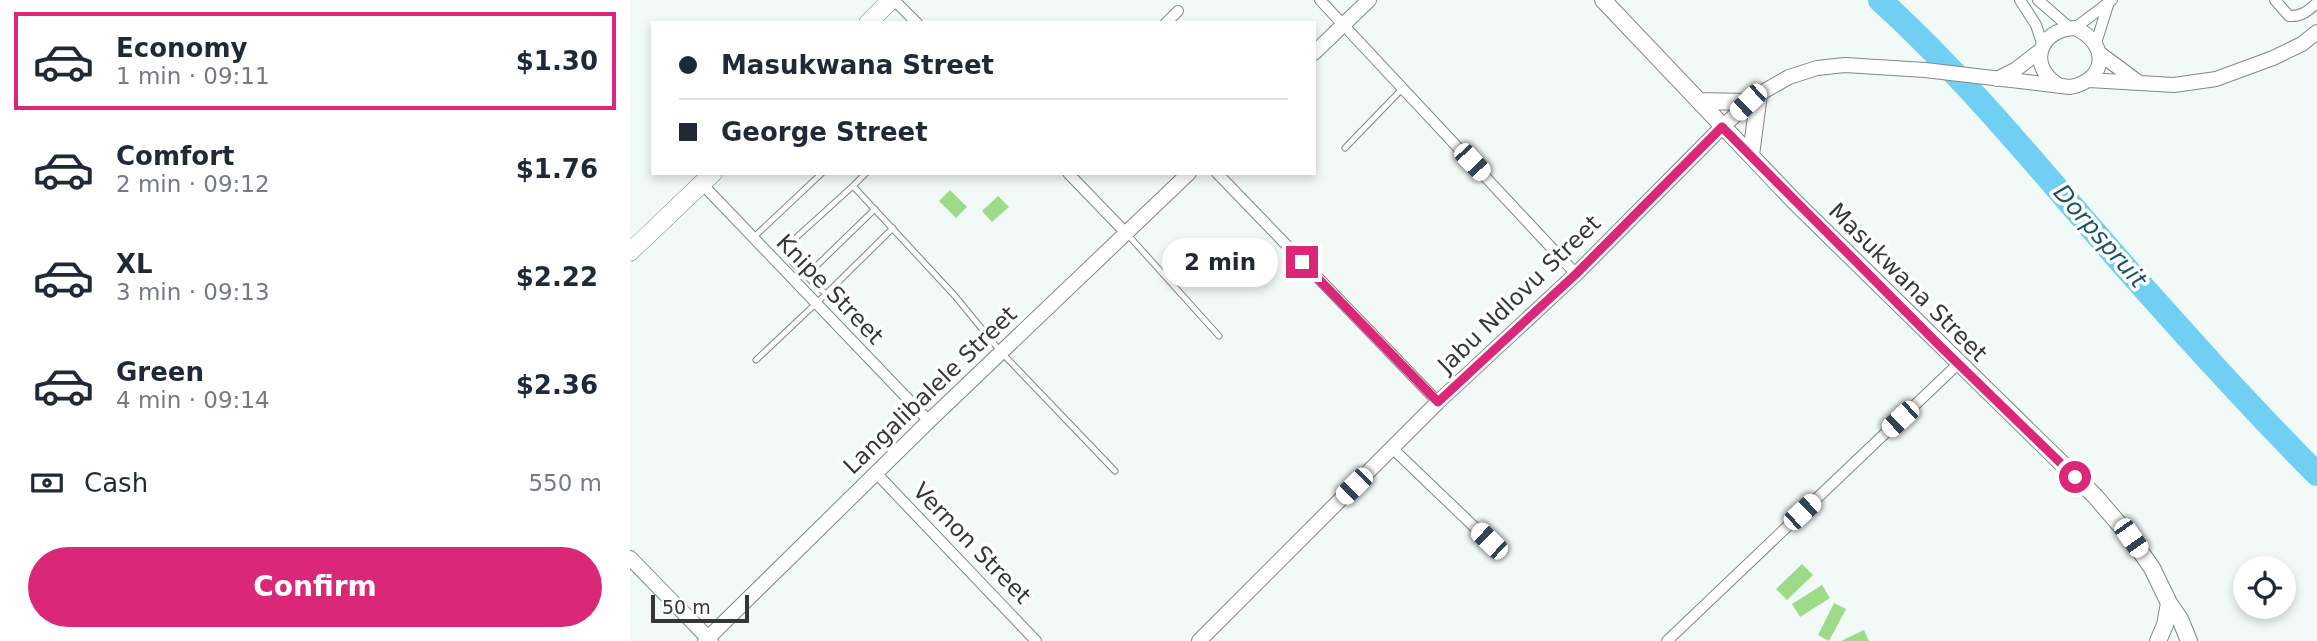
<!DOCTYPE html>
<html lang="en">
<head>
<meta charset="utf-8">
<style>
  body { margin:0; font-family:"DejaVu Sans",sans-serif; background:#f2f2f3; color:#1f2937; height:100vh; display:flex; flex-direction:column; font-size:26px; white-space:nowrap }
  * { box-sizing:border-box; margin:0 }
  p { font-size:23px; color:#747a83 }
  .icon { flex:none; width:38px; height:38px; fill:none; stroke:currentColor; stroke-width:2; stroke-linecap:round; stroke-linejoin:round }
  .map { position:relative; flex:1; overflow:hidden }
  .details { display:flex; flex-direction:column; background:#fff; width:630px }
  .details>* { flex:none }
  .banner { position:absolute; left:21px; top:21px; width:665px; height:154px; border-radius:0px; box-shadow:0 4px 10px #0003; display:grid; align-content:center; height:154px; padding:0 28px; background:#fff }
  .tools { position:absolute; left:1603px; top:556px; display:grid; gap:14px }
  .tools a { display:grid; place-items:center; width:63px; height:63px; border-radius:50%; background:#fff; box-shadow:0 4px 10px #0003; font-size:35px }
  .scale { position:absolute; left:21px; bottom:18px; width:98px; box-sizing:border-box; padding-left:7px; border:4px solid #343735; border-top:0; font-size:19px; line-height:24px; white-space:nowrap; color:#343735; -webkit-text-stroke:5px #fff; paint-order:stroke }
  .end { position:absolute; width:32px; height:32px; margin:-16px; border:9px solid #db2777; background:#fff; box-shadow:0 0 0 4px #fff }
  .from { border-radius:50% }
  .bubble { position:absolute; height:49px; border-radius:24px; background:#fff; box-shadow:0 4px 10px #0003; font-size:23px; font-weight:600; line-height:49px; text-align:center }
  .car { position:absolute; width:21px; height:42px; margin:-21px -10px; border-radius:9px; box-shadow:0 0 5px 2px #0007; background:linear-gradient(#fff 24%,#345 0 40%,#fff 0 76%,#345 0 86%,#fff 0) }
  .banner b { display:flex; align-items:center; gap:24px; height:66px; font-size:26px }
  .banner b+b { border-top:2px solid #e0e1e3 }
  .banner i { width:18px; height:18px; background:#1f2937 }
  ul { padding:12px 0 0; list-style:none }
  li { display:flex; align-items:center; gap:21px; height:98px; margin:0 14px 10px; padding:0 14px; border:4px solid transparent; border-radius:0px }
  li div { flex:1 }
  li b { display:block; font-size:26px }
  li em { font-style:normal; font-weight:600 }
  li.selected { border-color:#db2777 }
  li>.icon { width:63px; height:63px; stroke-width:1.5 }
  .pay { display:flex; align-items:center; gap:18px; height:77px; padding:0 28px; font-size:26px }
  .pay p { margin-inline-start:auto }
  .cta { display:flex; gap:14px; margin-top:auto; padding:14px 28px }
  .cta a { flex:1; height:80px; border-radius:42px; background:#db2777; color:#fff; font-size:28px; font-weight:600; line-height:80px; text-align:center }
  main { display:flex; flex:1; min-height:0 }
  .map>svg:first-child { display:block }
  .lines { fill:none; stroke-linecap:round; stroke-linejoin:round }
  .river { stroke:#72cff4; stroke-width:24 }
  .building { fill:#9ddb88 }
  .service-casing { stroke:#808784; stroke-width:7 }
  .minor-casing { stroke:#808784; stroke-width:12 }
  .tertiary-casing { stroke:#808784; stroke-width:16 }
  .secondary-casing { stroke:#808784; stroke-width:18 }
  .primary-casing { stroke:#808784; stroke-width:19 }
  .service { stroke:#fff; stroke-width:5 }
  .minor { stroke:#fff; stroke-width:10 }
  .tertiary { stroke:#fff; stroke-width:14 }
  .secondary { stroke:#fff; stroke-width:16 }
  .primary { stroke:#fff; stroke-width:18 }
  .route { stroke:#db2777; stroke-width:9 }
  .labels { text-anchor:middle; stroke-width:7; stroke-linejoin:round; paint-order:stroke }
  .street-label { font-size:23px; fill:#343735; stroke:#fff }
  .water-label { font-size:24px; font-style:italic; fill:#1e5265; stroke:#fff }
</style>
</head>
<body>
<main>
<section class="details">
<ul>
<li class="selected"><svg class="icon" aria-label="car" viewBox="0 0 24 24"><path d="M5 17H2v-5l4-1 3-4h7l3 4 3 1v5h-3M9 17h6M6 11h13"/><circle cx="7" cy="17" r="2"/><circle cx="17" cy="17" r="2"/></svg><div><b>Economy</b><p>1 min · 09:11</p></div><em>$1.30</em></li>
<li><svg class="icon" aria-label="car" viewBox="0 0 24 24"><path d="M5 17H2v-5l4-1 3-4h7l3 4 3 1v5h-3M9 17h6M6 11h13"/><circle cx="7" cy="17" r="2"/><circle cx="17" cy="17" r="2"/></svg><div><b>Comfort</b><p>2 min · 09:12</p></div><em>$1.76</em></li>
<li><svg class="icon" aria-label="car" viewBox="0 0 24 24"><path d="M5 17H2v-5l4-1 3-4h7l3 4 3 1v5h-3M9 17h6M6 11h13"/><circle cx="7" cy="17" r="2"/><circle cx="17" cy="17" r="2"/></svg><div><b>XL</b><p>3 min · 09:13</p></div><em>$2.22</em></li>
<li><svg class="icon" aria-label="car" viewBox="0 0 24 24"><path d="M5 17H2v-5l4-1 3-4h7l3 4 3 1v5h-3M9 17h6M6 11h13"/><circle cx="7" cy="17" r="2"/><circle cx="17" cy="17" r="2"/></svg><div><b>Green</b><p>4 min · 09:14</p></div><em>$2.36</em></li>
</ul>
<div class="pay"><svg class="icon" aria-label="cash" viewBox="0 0 24 24"><path d="M3 7h18v10H3z"/><circle cx="12" cy="12" r="2"/></svg>Cash<p>550 m</p></div>
<div class="cta"><a>Confirm</a></div>
</section>
<div class="map">
<svg width="1687" height="641" viewBox="0 0 1687 641">
  <rect width="100%" height="100%" fill="#f1faf6"/>
  <g class="lines">
    <path class="river" d="M1250,0c87,79 161,171 238,259 65,73 130,146 199,215"/>
  </g>
  <path class="building" d="M320,190l17,17 -11,11 -17,-17z
    M368,196l11,11 -17,15 -10,-11z
    M1172,564l11,11 -26,25 -11,-11z
    M1192,585l8,13 -30,19 -8,-13z
    M1204,603l12,6 -17,32 -11,-6z
    M1234,630l5,11h-28z"/>
  <g class="lines">
    <g class="service-casing">
      <path id="service" d="M715,148l58,-60
        M223,186l13,-13
        M245,209l-69,67 -13,-13 -4,-19 64,-58 102,110 46,56 114,119
        M498,235l91,101
        M123,238l69,-65
        M176,276l20,18 67,-66
        M126,360l70,-66"/>
    </g>
    <g class="minor-casing">
      <path id="minor" d="M264,0l23,23
        M690,0l256,274
        M1390,0l16,25 7,21
        M1408,0l32,28
        M1645,0l14,16c12,1 19,-5 28,-13
        M536,23l12,-12
        M1445,28l37,-28
        M1466,43l13,-41
        M438,173l58,60
        M587,173l221,229
        M72,184l227,237
        M762,448l97,93
        M246,473l160,168
        M1037,641l291,-277"/>
    </g>
    <g class="tertiary-casing">
      <path id="tertiary" d="M684,53l55,-53
        M1469,53l39,29
        M1367,79l18,-9 26,-20
        M1459,80l85,5 42,-6 57,-21 29,-14 15,-12
        M0,558l81,83
        M75,641l224,-220 260,-248
        M569,641l239,-239 138,-128 146,-147 37,-33 30,-17 28,-9 28,-3 80,5 145,17c38,-7 39,-44 5,-59 -36,1 -49,39 -15,58"/>
    </g>
    <g class="secondary-casing">
      <path id="secondary" d="M973,0l191,201 301,295 36,42 21,30 17,35 11,16 9,22
        M1069,101l49,1
        M1121,155l8,-61
        M1528,641l7,-16 4,-22"/>
    </g>
    <g class="primary-casing">
      <path id="primary" d="M238,23l23,-23
        M0,252l83,-79"/>
    </g>
    <use href="#service" class="service"/>
    <use href="#minor" class="minor"/>
    <use href="#tertiary" class="tertiary"/>
    <use href="#secondary" class="secondary"/>
    <use href="#primary" class="primary"/>
  </g>
  <g class="lines">
    <path class="route" d="M672,262l136,140 138,-128 146,-147 218,219 135,131"/>
  </g>
  <g class="labels">
    <g class="street-label">
      <text transform="translate(1278 282) rotate(45)" y="8">Masukwana Street</text>
      <text transform="translate(200 289) rotate(46)" y="8">Knipe Street</text>
      <text transform="translate(889 294) rotate(-44)" y="8">Jabu Ndlovu Street</text>
      <text transform="translate(300 390) rotate(-44)" y="8">Langalibalele Street</text>
      <text transform="translate(342 543) rotate(46)" y="8">Vernon Street</text>
    </g>
    <g class="water-label">
      <text transform="translate(1470 236) rotate(49)" y="8">Dorpspruit</text>
    </g>
  </g>
</svg>
<div class="tools">
<a><svg class="icon" aria-label="locate" viewBox="0 0 24 24"><circle cx="12" cy="12" r="6"/><path d="M12 2v4M12 18v4M2 12h4M18 12h4"/></svg></a>
</div>
<div class="scale">50 m</div>
<i class="end from" style="left:1445px;top:477px"></i>
<i class="end" style="left:672px;top:262px"></i>
<div class="bubble" style="left:532px;top:238px;width:116px">2 min</div>
<i class="car" style="left:1118px;top:102px;rotate:226deg"></i>
<i class="car" style="left:842px;top:162px;rotate:137deg"></i>
<i class="car" style="left:1270px;top:419px;rotate:227deg"></i>
<i class="car" style="left:724px;top:486px;rotate:225deg"></i>
<i class="car" style="left:1172px;top:512px;rotate:47deg"></i>
<i class="car" style="left:1501px;top:538px;rotate:145deg"></i>
<i class="car" style="left:859px;top:541px;rotate:314deg"></i>
<div class="banner">
<b><i class="from"></i>Masukwana Street</b>
<b><i></i>George Street</b>
</div>
</div>
</main>
</body>
</html>
